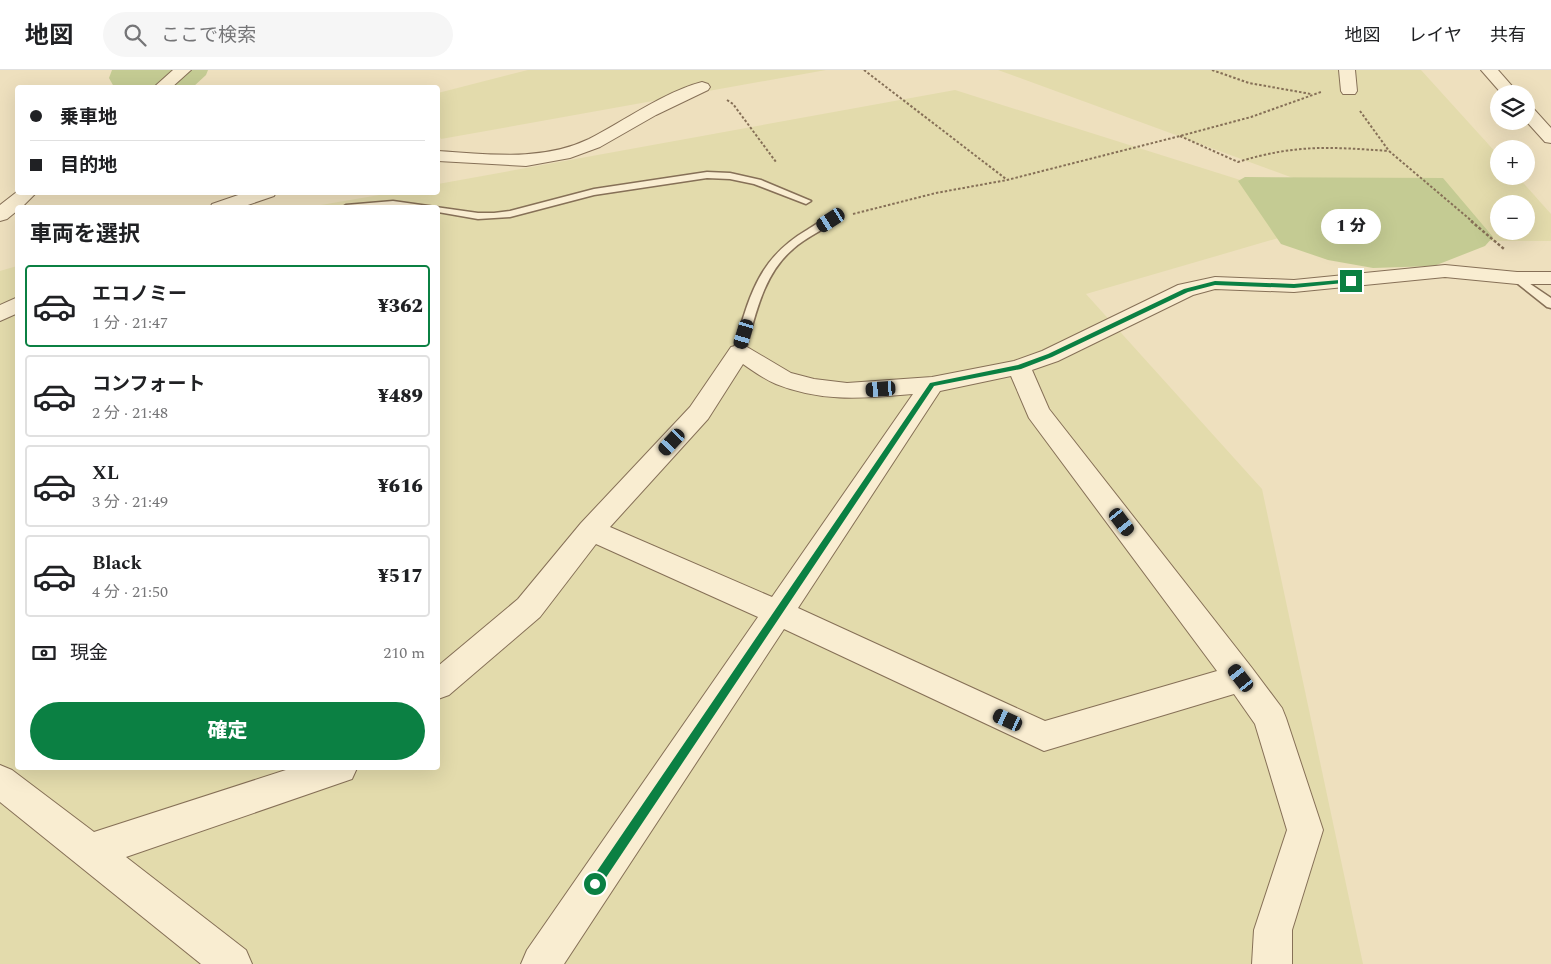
<!DOCTYPE html>
<html lang="ja">
<head>
<meta charset="utf-8">
<style>
  body { margin:0; font-family:Spectral,"Noto Sans JP",serif; background:#f6f6f6; color:#202124; height:100vh; display:flex; flex-direction:column; font-size:19px; white-space:nowrap }
  * { box-sizing:border-box; margin:0 }
  p { font-size:16px; color:#757577 }
  .icon { flex:none; width:28px; height:28px; fill:none; stroke:currentColor; stroke-width:2; stroke-linecap:round; stroke-linejoin:round }
  .map { position:relative; flex:1; overflow:hidden }
  .side { position:absolute; left:15px; top:135px; width:425px; height:565px; display:flex; flex-direction:column; background:#fff; border-radius:5px; box-shadow:0 5px 20px #0002 }
  .side>* { flex:none }
  .guide { position:absolute; left:15px; top:15px; width:425px; height:110px; border-radius:5px; box-shadow:0 5px 20px #0002; display:grid; align-content:center; height:110px; padding:0 15px; background:#fff }
  .controls { position:absolute; left:1490px; top:15px; display:grid; gap:10px }
  .controls a { display:grid; place-items:center; width:45px; height:45px; border-radius:50%; background:#fff; box-shadow:0 5px 20px #0002; font-size:25px }
  .end { position:absolute; width:22px; height:22px; margin:-11px; border:6px solid #0b8043; background:#fff; box-shadow:0 0 0 2px #fff }
  .from { border-radius:50% }
  .bubble { position:absolute; height:35px; border-radius:18px; background:#fff; box-shadow:0 5px 20px #0002; font-size:16px; font-weight:800; line-height:35px; text-align:center }
  .car { position:absolute; width:15px; height:30px; margin:-15px -8px; border-radius:6px; box-shadow:0 0 4px 1px #0007; background:linear-gradient(#222 24%,#8ab4d8 0 40%,#222 0 76%,#8ab4d8 0 86%,#222 0) }
  .guide b { display:flex; align-items:center; gap:18px; height:48px; font-size:19px }
  .guide b+b { border-top:1px solid #e0e0e0 }
  .guide i { width:12px; height:12px; background:#202124 }
  ul { padding:0; list-style:none }
  li { display:flex; align-items:center; gap:15px; height:82px; margin:0 10px 8px; padding:0 5px; border:2px solid #e0e0e0; border-radius:5px }
  li div { flex:1 }
  li b { display:block; font-size:19px }
  li em { font-style:normal; font-weight:800 }
  li.selected { border-color:#0b8043 }
  li>.icon { width:45px; height:45px; stroke-width:1.5 }
  h2 { padding:0 15px; font-size:22px; line-height:60px }
  .pay { display:flex; align-items:center; gap:12px; height:55px; padding:0 15px; font-size:19px }
  .pay p { margin-inline-start:auto }
  .primary-button { display:flex; gap:10px; margin-top:auto; padding:10px 15px }
  .primary-button a { flex:1; height:58px; border-radius:30px; background:#0b8043; color:#fff; font-size:20px; font-weight:800; line-height:58px; text-align:center }
  header { display:flex; align-items:center; gap:30px; box-sizing:border-box; height:70px; padding:0 25px; background:#fff; border-bottom:1px solid #e0e0e0 }
  header strong { font-size:24px }
  nav { display:flex; gap:28px; margin-inline-start:auto; font-size:18px }
  .search { width:350px; height:45px; background:#f6f6f6; display:flex; align-items:center; gap:12px; box-sizing:border-box; padding:0 18px; border-radius:28px; color:#757577; font-size:19px }
  .map>svg:first-child { display:block }
  .farmland { fill:#e3dbac; fill-rule:evenodd }
  .green { fill:#c4cb93 }
  .lines { fill:none; stroke-linecap:round; stroke-linejoin:round }
  .service-casing { stroke:#867057; stroke-width:3 }
  .minor-casing { stroke:#867057; stroke-width:2 }
  .tertiary-casing { stroke:#867057; stroke-width:2 }
  .path-far1 { stroke:#867057; stroke-width:2; stroke-dasharray:2.5 2; stroke-linecap:butt }
  .path { stroke:#867057; stroke-width:2.5; stroke-dasharray:3 2; stroke-linecap:butt }
  .service { fill:#f9edd1; fill-rule:evenodd }
  .minor { fill:#f9edd1; fill-rule:evenodd }
  .tertiary { fill:#f9edd1; fill-rule:evenodd }
  .route { fill:#0b8043 }
</style>
</head>
<body>
<header>
<strong>地図</strong>
<div class="search"><svg class="icon" aria-label="search" viewBox="0 0 24 24"><circle cx="10" cy="10" r="6"/><path d="M15 15l6 6"/></svg>ここで検索</div>
<nav><a>地図</a><a>レイヤ</a><a>共有</a></nav>
</header>
<div class="map">
<svg width="1551" height="894" viewBox="0 0 1551 894">
  <rect width="100%" height="100%" fill="#eee0be"/>
  <path class="farmland" d="M528,0h298l-385,69 -3,-5v-41z
    M998,0h423l78,86v20h18l34,38v27h-86zM1499,134h27v27h-27z
    M955,20l399,126 -268,78 176,195 101,475h-1363v-693l17,-5 1,502h420v-560l-129,-1 82,-14 47,-1v-8z"/>
  <path class="green" d="M112,0h96l-2,5 -13,12h-79l-5,-9z
    M1245,107l198,1 50,59 -8,9 -51,20 -61,2 -45,-8 -47,-16 -43,-63z"/>
  <g class="lines">
    <g class="service-casing">
      <path id="service" d="M707,102l23,1 31,7 50,21 -5,3 -52,-20 -24,-5 -23,-1 -113,17 -84,22 -32,2 -40,-7v-4h-97l5,-3 47,-4 85,12h16l16,-2 84,-22z
        M831,147l4,1 1,2 -1,2c-14,9 -30,16 -42,27 -30,25 -38,68 -48,103l-6,4 -4,-1 -2,-3c16,-53 23,-92 74,-122 8,-5 16,-11 24,-13z
        M1517,205l34,23v10l-4,-1 -34,-27 -2,-2 2,-2z"/>
    </g>
    <g class="minor-casing">
      <path id="minor" d="M173,0h18l-20,18h-18z
        M1339,0h16l2,21 -2,3h-12l-2,-3z
        M702,12l6,2 2,3 -2,3 -52,25 -56,32 -30,11 -44,8 -88,-5v-10c51,3 103,11 151,-12 35,-18 75,-47 113,-57z
        M18,121l19,1 -16,16h-3v2l-11,9 -7,2v-16z
        M247,122h29l-2,4 -35,12h-29l2,-4z
        M1445,195l72,7h34v12h-34l-72,-7 -151,15 -79,-3 -22,6 -135,66 -26,9 17,39 203,259 30,40 4,10 37,112 -31,100v34h-40l2,-34 33,-100 -32,-106 -21,-30 -190,57 -260,-122 -220,335h-43l6,-14 231,-333 -162,-73 -56,73 -91,78 -11,4v-33l80,-67 63,-76 109,-116 41,-60 8,-2 8,2 44,26 23,6 33,4 85,-6 82,-16 28,-10 136,-66 37,-8 79,3zM743,294c10,7 21,15 33,20 48,19 88,14 137,10l-141,203 -162,-70 98,-108zM1011,306l18,42 188,253 -172,50 -247,-113 142,-217z
        M18,227v16l-18,8v-16z
        M0,695l12,5 82,62 198,-64h65l-5,11 -226,78 120,93 6,14h-51l-201,-162z"/>
    </g>
    <g class="tertiary-casing">
      <path id="tertiary" d="M1481,0h17l21,24h-17z
        M1526,36l6,1 19,21v15l-6,-1 -19,-21z"/>
    </g>
    <path class="path-far1" d="M864,0l142,109
      M1212,0l37,13 62,11
      M727,30l6,4 43,58
      M1360,41l29,40 84,71
      M1180,66l58,26c58,-18 92,-15 151,-11
      M853,144l83,-21 71,-13 173,-44 71,-19 70,-25"/>
    <path class="path" d="M1471,151l33,28"/>
    <use href="#service" class="service"/>
    <use href="#minor" class="minor"/>
    <use href="#tertiary" class="tertiary"/>
  </g>
  <path class="route" d="M1351,209l3,2 -1,1 -59,6 -79,-3 -27,7 -136,65 -31,12 -87,17 -335,502 -4,2 -4,-2 -2,-4 2,-4 339,-497 88,-18 30,-11 136,-65 31,-8 79,3z"/>
</svg>
<div class="controls">
<a><svg class="icon" aria-label="layers" viewBox="0 0 24 24"><path d="M12 4l9 5-9 5-9-5zM3 14l9 5 9-5"/></svg></a>
<a>+</a>
<a>−</a>
</div>
<i class="end from" style="left:595px;top:814px"></i>
<i class="end" style="left:1351px;top:211px"></i>
<div class="bubble" style="left:1321px;top:139px;width:60px">1 分</div>
<i class="car" style="left:831px;top:150px;rotate:237deg"></i>
<i class="car" style="left:744px;top:264px;rotate:197deg"></i>
<i class="car" style="left:881px;top:319px;rotate:266deg"></i>
<i class="car" style="left:672px;top:372px;rotate:223deg"></i>
<i class="car" style="left:1122px;top:452px;rotate:143deg"></i>
<i class="car" style="left:1241px;top:608px;rotate:322deg"></i>
<i class="car" style="left:1008px;top:650px;rotate:295deg"></i>
<div class="guide">
<b><i class="from"></i>乗車地</b>
<b><i></i>目的地</b>
</div>
<section class="side">
<h2>車両を選択</h2>
<ul>
<li class="selected"><svg class="icon" aria-label="car" viewBox="0 0 24 24"><path d="M5 17H2v-5l4-1 3-4h7l3 4 3 1v5h-3M9 17h6M6 11h13"/><circle cx="7" cy="17" r="2"/><circle cx="17" cy="17" r="2"/></svg><div><b>エコノミー</b><p>1 分 · 21:47</p></div><em>¥362</em></li>
<li><svg class="icon" aria-label="car" viewBox="0 0 24 24"><path d="M5 17H2v-5l4-1 3-4h7l3 4 3 1v5h-3M9 17h6M6 11h13"/><circle cx="7" cy="17" r="2"/><circle cx="17" cy="17" r="2"/></svg><div><b>コンフォート</b><p>2 分 · 21:48</p></div><em>¥489</em></li>
<li><svg class="icon" aria-label="car" viewBox="0 0 24 24"><path d="M5 17H2v-5l4-1 3-4h7l3 4 3 1v5h-3M9 17h6M6 11h13"/><circle cx="7" cy="17" r="2"/><circle cx="17" cy="17" r="2"/></svg><div><b>XL</b><p>3 分 · 21:49</p></div><em>¥616</em></li>
<li><svg class="icon" aria-label="car" viewBox="0 0 24 24"><path d="M5 17H2v-5l4-1 3-4h7l3 4 3 1v5h-3M9 17h6M6 11h13"/><circle cx="7" cy="17" r="2"/><circle cx="17" cy="17" r="2"/></svg><div><b>Black</b><p>4 分 · 21:50</p></div><em>¥517</em></li>
</ul>
<div class="pay"><svg class="icon" aria-label="cash" viewBox="0 0 24 24"><path d="M3 7h18v10H3z"/><circle cx="12" cy="12" r="2"/></svg>現金<p>210 m</p></div>
<div class="primary-button"><a>確定</a></div>
</section>
</div>
</body>
</html>
